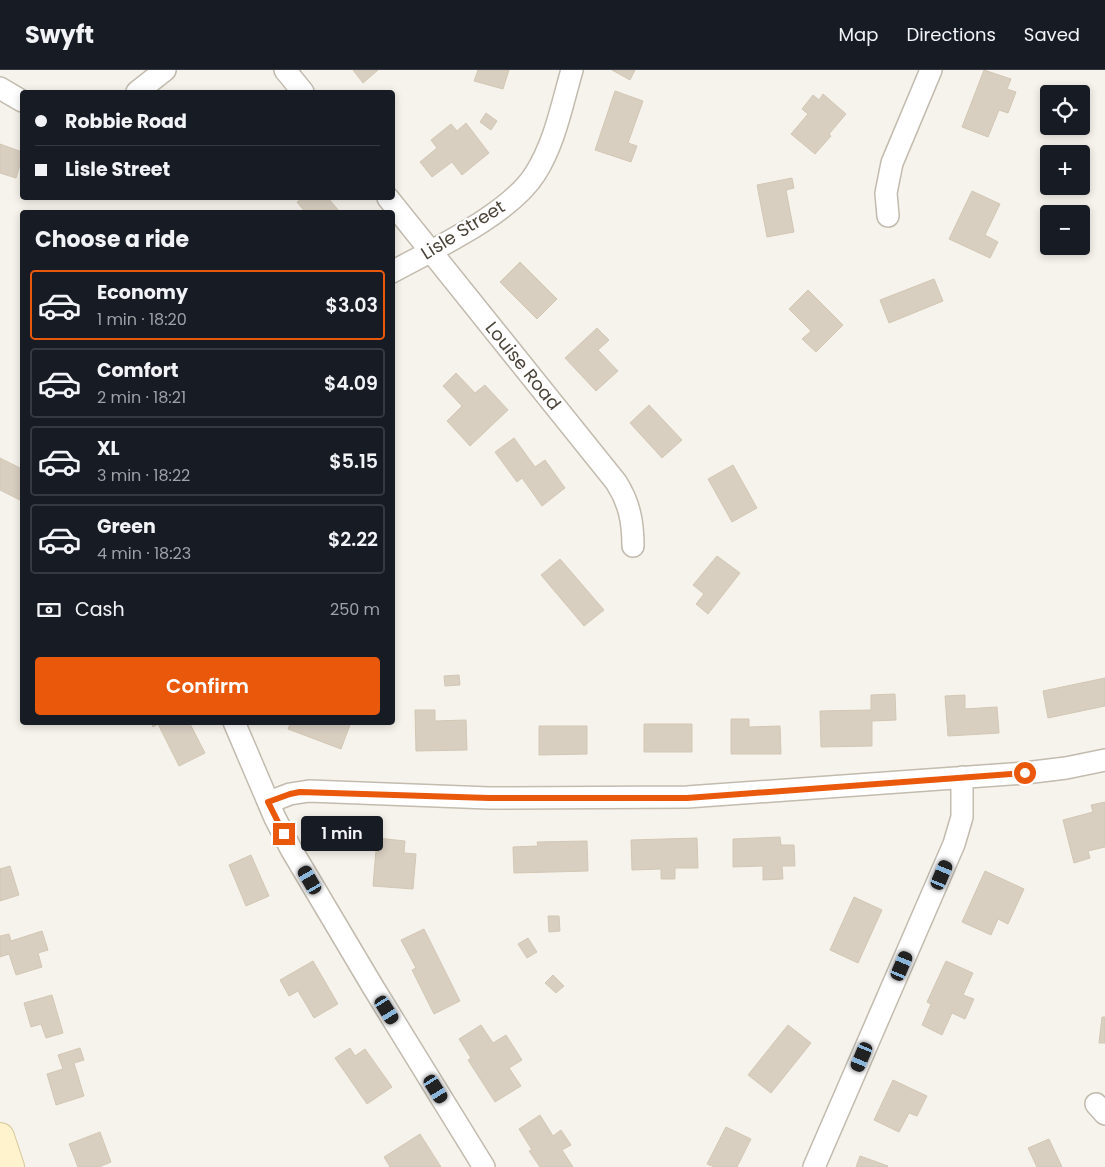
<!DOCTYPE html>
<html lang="en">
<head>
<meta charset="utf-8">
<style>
  body { margin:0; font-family:Poppins,sans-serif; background:#242831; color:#f1f3f6; height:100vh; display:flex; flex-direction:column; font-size:19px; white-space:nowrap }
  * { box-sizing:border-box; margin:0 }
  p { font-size:16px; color:#9ea1a6 }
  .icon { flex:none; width:28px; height:28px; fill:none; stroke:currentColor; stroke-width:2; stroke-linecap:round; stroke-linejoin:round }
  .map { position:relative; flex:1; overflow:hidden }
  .drawer { position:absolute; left:20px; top:140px; width:375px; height:515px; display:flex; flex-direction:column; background:#171b24; border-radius:5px; box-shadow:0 2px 8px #0003 }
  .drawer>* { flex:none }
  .hud { position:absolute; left:20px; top:20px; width:375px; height:110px; border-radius:5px; box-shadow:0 2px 8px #0003; display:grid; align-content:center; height:110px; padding:0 15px; background:#171b24 }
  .fabs { position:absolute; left:1040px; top:15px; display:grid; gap:10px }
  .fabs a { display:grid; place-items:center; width:50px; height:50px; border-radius:5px; background:#171b24; box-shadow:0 2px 8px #0003; font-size:25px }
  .end { position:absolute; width:22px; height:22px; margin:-11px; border:6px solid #ea580c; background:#fff; box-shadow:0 0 0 2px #fff }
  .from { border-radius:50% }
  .bubble { position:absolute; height:35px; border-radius:5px; background:#171b24; box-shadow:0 2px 8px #0003; font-size:16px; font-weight:600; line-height:35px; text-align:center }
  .car { position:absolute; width:15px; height:30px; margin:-15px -8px; border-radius:6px; box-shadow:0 0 4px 1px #0007; background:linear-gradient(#222 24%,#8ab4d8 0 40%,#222 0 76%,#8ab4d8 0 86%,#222 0) }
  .hud b { display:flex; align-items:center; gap:18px; height:48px; font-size:19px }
  .hud b+b { border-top:1px solid #363941 }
  .hud i { width:12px; height:12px; background:#f1f3f6 }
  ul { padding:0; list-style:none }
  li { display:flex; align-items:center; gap:15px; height:70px; margin:0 10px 8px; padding:0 5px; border:2px solid #363941; border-radius:5px }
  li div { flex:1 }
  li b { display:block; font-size:19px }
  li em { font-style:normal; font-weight:600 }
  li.on { border-color:#ea580c }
  li>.icon { width:45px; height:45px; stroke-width:1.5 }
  h2 { padding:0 15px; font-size:22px; line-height:60px }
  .pay { display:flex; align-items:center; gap:12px; height:55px; padding:0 15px; font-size:19px }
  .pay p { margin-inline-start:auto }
  .action { display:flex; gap:10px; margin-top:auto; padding:10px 15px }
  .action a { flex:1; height:58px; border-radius:5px; background:#ea580c; color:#fff; font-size:20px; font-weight:600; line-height:58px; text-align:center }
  header { display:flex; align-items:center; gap:30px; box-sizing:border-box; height:70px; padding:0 25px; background:#171b24; border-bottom:1px solid #363941 }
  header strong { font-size:24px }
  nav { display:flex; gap:28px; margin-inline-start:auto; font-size:18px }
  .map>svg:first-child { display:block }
  .building { fill:#d8cfc1; stroke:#d3c7b4 }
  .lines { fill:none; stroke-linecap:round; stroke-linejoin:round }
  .street-casing { stroke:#c2bbae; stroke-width:24 }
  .secondary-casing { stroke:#d6c79b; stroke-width:30 }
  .street { stroke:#fff; stroke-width:21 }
  .secondary { stroke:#fff3cd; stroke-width:28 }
  .route { stroke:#ea580c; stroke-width:6 }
  .labels { text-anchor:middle; stroke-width:4.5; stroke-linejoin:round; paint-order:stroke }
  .street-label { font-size:18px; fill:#4b4439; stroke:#fff }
</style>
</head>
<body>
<header>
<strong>Swyft</strong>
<nav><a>Map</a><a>Directions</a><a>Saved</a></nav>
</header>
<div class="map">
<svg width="1105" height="1097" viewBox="0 0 1105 1097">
  <rect width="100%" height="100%" fill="#f6f3ec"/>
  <path class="building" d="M353,0h25l-15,13z
    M478,0h31l-6,19 -29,-8z
    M612,0h23l-5,10z
    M984,0l27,9 -4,10 9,3 -8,21 -9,-3 -11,27 -26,-10z
    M615,21l28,10 -15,42 9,3 -6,16 -36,-12z
    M823,24l23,20 -17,20 2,2 -16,18 -24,-20 17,-20 -6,-5 11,-14 6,5z
    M486,43l11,8 -6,9 -11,-8z
    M466,53l23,30 -27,22 -10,-13 -20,15 -12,-15 17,-14 -6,-8 20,-16 6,7z
    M0,74l22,8v6l-6,20 -16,-5z
    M792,108l2,10 -8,2 8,42 -27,5 -10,-52z
    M972,121l28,13 -15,31 13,7 -8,16 -41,-19z
    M303,128h25l12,14h-35l-8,-10z
    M520,192l37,37 -20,20 -37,-37z
    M934,209l9,22 -54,22 -9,-23z
    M808,220l35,35 -27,27 -14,-13 9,-8 -22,-22z
    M597,258l12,12 -11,10 20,21 -22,20 -31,-33z
    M456,303l19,20 10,-8 23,25 -38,36 -23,-25 15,-15 -19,-20z
    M649,335l33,35 -20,18 -32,-35z
    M514,368l21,29 10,-7 20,28 -23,18 -20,-28 -5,4 -22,-30z
    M0,388l22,11v32l-22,-11z
    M733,395l24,43 -25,14 -24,-43z
    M717,486l23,17 -32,41 -12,-10 8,-10 -11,-9z
    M560,489l44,51 -20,16 -43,-51z
    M459,605l1,10 -15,1 -1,-10z
    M1105,608v28l-57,12 -5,-27z
    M895,624l1,26 -24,1v25l-51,1 -1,-36 51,-1v-15z
    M965,625v14l32,-2 2,26 -51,3 -3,-40z
    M415,640h20v11l31,-1 1,30 -51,1z
    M731,649h18v8l31,-1 1,28h-50z
    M151,652h38l16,31 -26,13 -21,-42 -5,3z
    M291,652h60l-10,27 -53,-20z
    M644,654h48v28h-48z
    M539,656h48v28l-48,1z
    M1105,732v45l-17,4 2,7 -16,5 -11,-43 30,-8 -2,-7z
    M780,767l1,8h13l1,21h-13l1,13 -20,1v-14l-30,1v-28z
    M377,768l28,3 -1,12 12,1 -3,35 -40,-3z
    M697,768l1,30h-23v11h-14v-10l-29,1 -1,-30z
    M587,771l1,30 -74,2 -1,-26 25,-1 -1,-4z
    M251,785l18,41 -23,10 -17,-41z
    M10,796l9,29 -19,6v-32z
    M985,801l39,18 -16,35 -10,-5 -7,16 -29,-13z
    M854,827l28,13 -24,53 -28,-13z
    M548,846h11l1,15 -11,1z
    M424,859l36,72 -26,13 -22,-44 4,-2 -15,-28z
    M42,861l6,19 -10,3 4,14 -26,8 -7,-21 -9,3v-21l9,-2 2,7z
    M528,868l9,14 -10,6 -9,-14z
    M313,891l25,43 -24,14 -16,-27 -9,5 -9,-16z
    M946,891l27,12 -10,22 11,4 -9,20 -13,-6 -10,22 -20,-10 9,-21 -4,-2z
    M553,905l11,11 -8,7 -11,-10z
    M52,925l11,38 -17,5 -5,-14 -10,3 -7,-24z
    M1102,947h3v26h-6z
    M481,955l12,18 13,-8 16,25 -13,8 12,18 -26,16 -27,-42 3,-2 -12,-19z
    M788,955l23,18 -40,50 -23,-18z
    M80,978l4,12 -10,3 10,33 -28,9 -9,-31 16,-5 -5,-14z
    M350,978l5,8 10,-7 27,38 -25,17 -32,-46z
    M893,1010l34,16 -10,20 -8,-3 -10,19 -25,-12z
    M540,1045l13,21 8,-6 10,15 -9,5 11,17h-33l-11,-16 3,-1 -13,-21z
    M726,1057l25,12 -14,28h-23l-7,-3z
    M100,1062l11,30 -12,5h-21l-9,-23z
    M420,1064l21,33h-51l-6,-10z
    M1049,1069l13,28h-25l-9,-19z
    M860,1086l28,10 -1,1h-31z"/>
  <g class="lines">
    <g class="street-casing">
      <path id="street" d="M285,0l18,22
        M0,18l22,13
        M137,22l28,-22
        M388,128l228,284c13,20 17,39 17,64
        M888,146l-2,-23 6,-30 39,-93
        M392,202c42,-23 118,-58 143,-98 20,-31 27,-70 37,-104
        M234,652l41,96 16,31 82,138 111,180
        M269,732l21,-8 19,-3 180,7 198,-1 338,-24 41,-5 39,-8
        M1096,1034l9,10
        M814,1097l140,-323 8,-27v-40"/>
    </g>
    <g class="secondary-casing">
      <path id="secondary" d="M0,1067l10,30"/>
    </g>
    <use href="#street" class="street"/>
    <use href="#secondary" class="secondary"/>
  </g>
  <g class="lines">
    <path class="route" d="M284,764l-16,-32 22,-8 10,-2 189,6h198l338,-25"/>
  </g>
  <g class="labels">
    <g class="street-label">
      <text transform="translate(463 160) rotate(-32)" y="6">Lisle Street</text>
      <text transform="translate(523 296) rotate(51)" y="6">Louise Road</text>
    </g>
  </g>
</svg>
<div class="fabs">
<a><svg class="icon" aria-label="locate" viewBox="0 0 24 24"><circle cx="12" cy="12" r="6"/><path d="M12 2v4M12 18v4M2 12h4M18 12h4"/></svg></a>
<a>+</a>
<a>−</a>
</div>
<i class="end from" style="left:1025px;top:703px"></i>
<i class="end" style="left:284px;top:764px"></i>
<div class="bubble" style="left:301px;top:746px;width:82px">1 min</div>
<i class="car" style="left:942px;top:805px;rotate:23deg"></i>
<i class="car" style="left:310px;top:810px;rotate:330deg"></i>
<i class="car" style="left:902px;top:896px;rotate:23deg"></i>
<i class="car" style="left:387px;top:940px;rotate:148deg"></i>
<i class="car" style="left:862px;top:987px;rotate:203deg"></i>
<i class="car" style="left:436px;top:1019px;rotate:148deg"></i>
<div class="hud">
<b><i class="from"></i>Robbie Road</b>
<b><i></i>Lisle Street</b>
</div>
<section class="drawer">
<h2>Choose a ride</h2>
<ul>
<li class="on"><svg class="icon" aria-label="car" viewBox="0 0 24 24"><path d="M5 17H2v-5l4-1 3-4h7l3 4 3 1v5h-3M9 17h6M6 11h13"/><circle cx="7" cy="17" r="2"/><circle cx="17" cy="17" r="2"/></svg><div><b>Economy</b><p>1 min · 18:20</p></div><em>$3.03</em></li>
<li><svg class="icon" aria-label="car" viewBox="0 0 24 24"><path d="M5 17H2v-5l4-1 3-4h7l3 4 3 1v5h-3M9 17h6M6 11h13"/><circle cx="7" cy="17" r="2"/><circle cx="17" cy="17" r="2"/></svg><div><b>Comfort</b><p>2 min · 18:21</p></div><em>$4.09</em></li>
<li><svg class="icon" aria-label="car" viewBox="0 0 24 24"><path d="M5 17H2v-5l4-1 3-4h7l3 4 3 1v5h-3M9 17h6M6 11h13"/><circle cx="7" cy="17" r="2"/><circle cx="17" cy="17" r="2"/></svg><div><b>XL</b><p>3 min · 18:22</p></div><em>$5.15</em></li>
<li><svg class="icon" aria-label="car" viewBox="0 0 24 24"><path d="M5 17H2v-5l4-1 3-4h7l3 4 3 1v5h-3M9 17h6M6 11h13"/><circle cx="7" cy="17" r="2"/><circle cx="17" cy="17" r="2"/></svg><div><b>Green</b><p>4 min · 18:23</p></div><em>$2.22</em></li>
</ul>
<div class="pay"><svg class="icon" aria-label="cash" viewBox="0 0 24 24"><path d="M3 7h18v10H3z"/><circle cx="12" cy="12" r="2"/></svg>Cash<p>250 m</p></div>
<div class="action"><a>Confirm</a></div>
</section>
</div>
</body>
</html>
